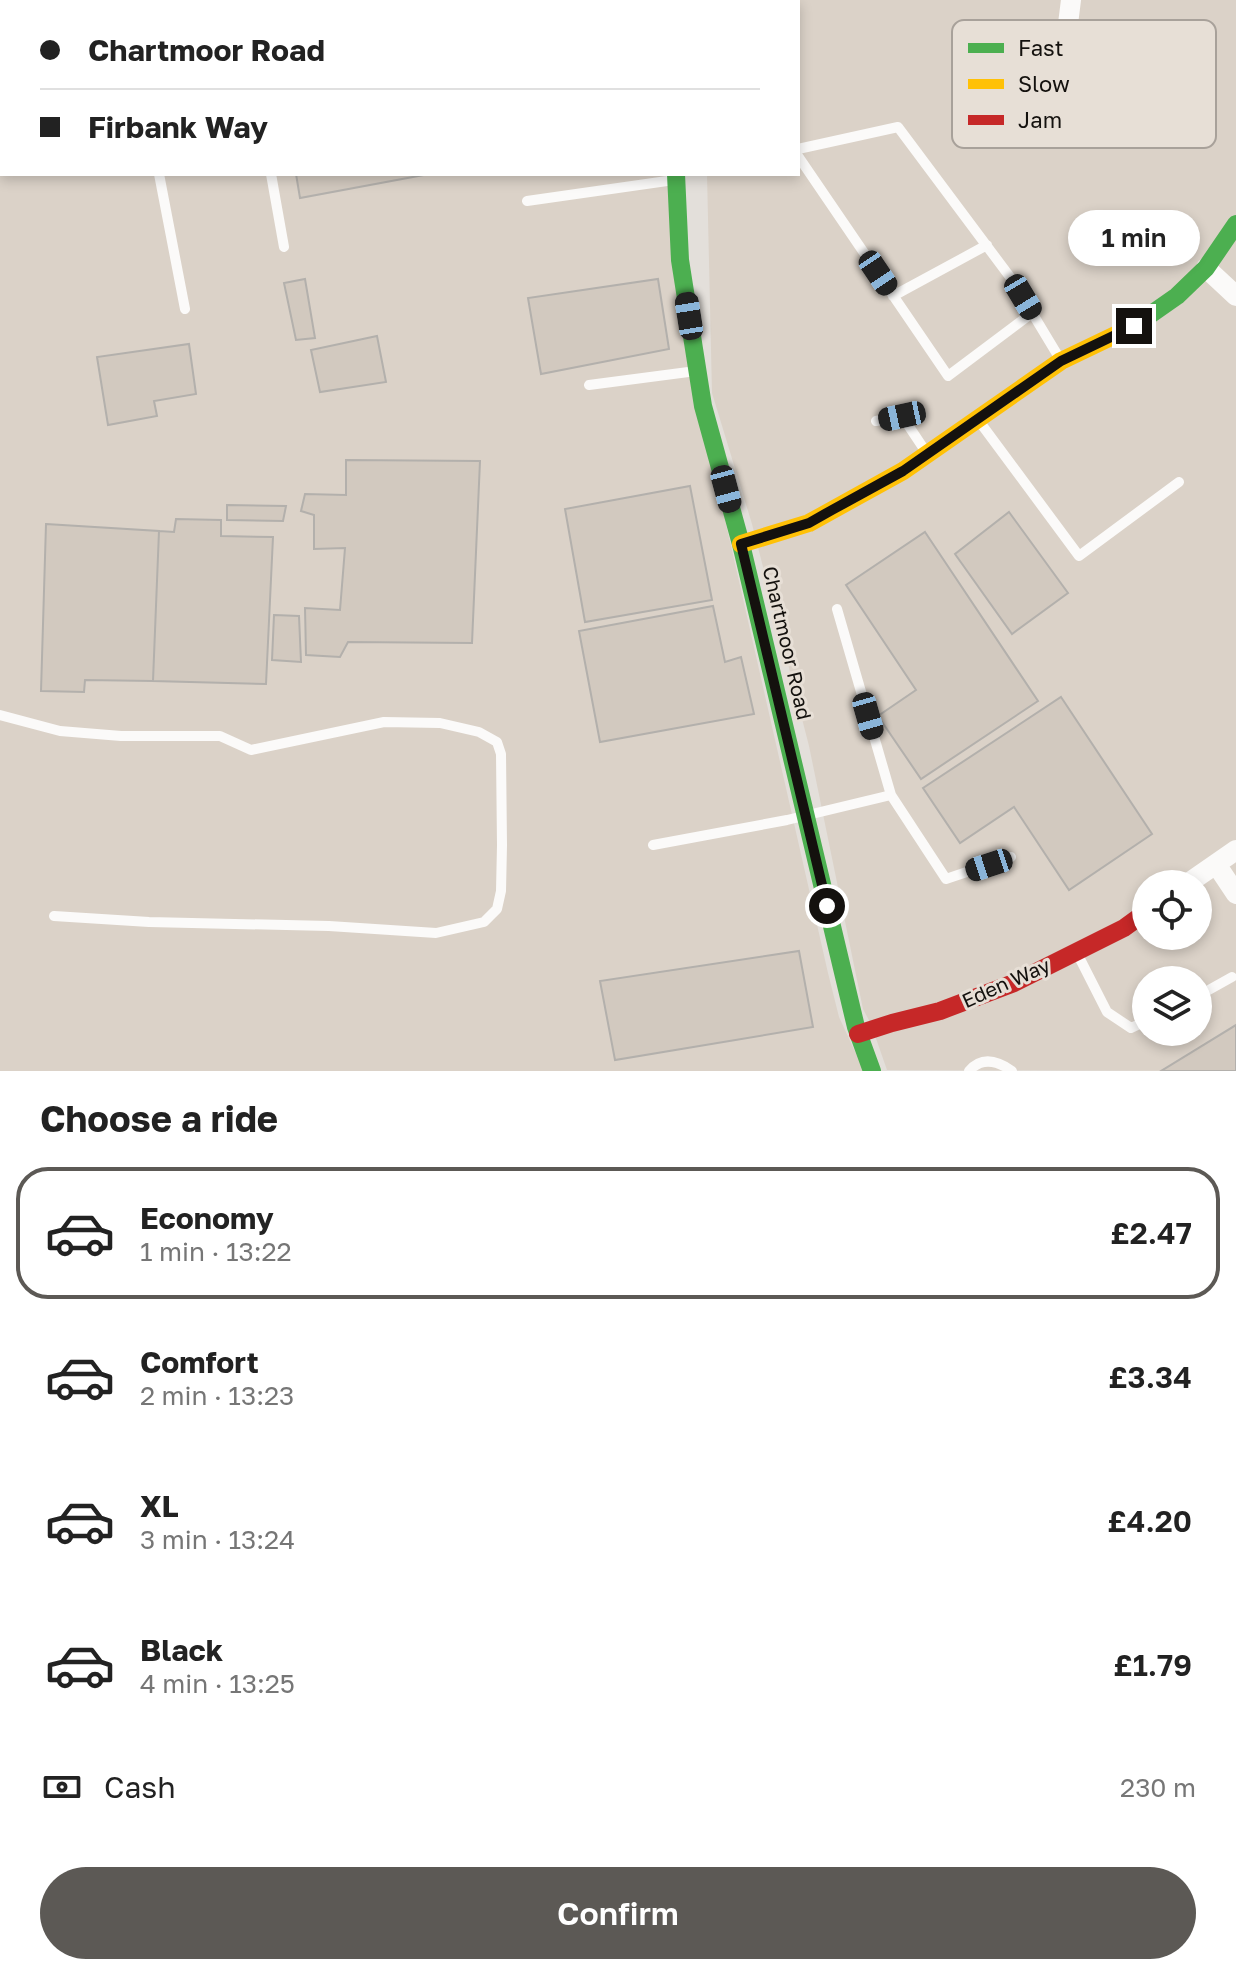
<!DOCTYPE html>
<html lang="en">
<head>
<meta charset="utf-8">
<style>
  body { margin:0; font-family:"Golos Text",sans-serif; background:#f6f6f6; color:#222; height:100vh; display:flex; flex-direction:column; font-size:30px; white-space:nowrap }
  * { box-sizing:border-box; margin:0 }
  p { font-size:26px; color:#767676 }
  .icon { flex:none; width:44px; height:44px; fill:none; stroke:currentColor; stroke-width:2; stroke-linecap:round; stroke-linejoin:round }
  .map { position:relative; height:1071px; overflow:hidden }
  .sheet { display:flex; flex-direction:column; background:#fff; flex:1 }
  .sheet>* { flex:none }
  .guide { position:absolute; left:0px; top:0px; width:800px; height:176px; box-shadow:0 4px 12px #0003; display:grid; align-content:center; height:176px; padding:0 40px; background:#fff }
  .fabs { position:absolute; left:1132px; top:870px; display:grid; gap:16px }
  .fabs a { display:grid; place-items:center; width:80px; height:80px; border-radius:50%; background:#fff; box-shadow:0 4px 12px #0003; font-size:40px }
  .end { position:absolute; width:36px; height:36px; margin:-18px; border:10px solid #14110e; background:#fff; box-shadow:0 0 0 4px #fff }
  .from { border-radius:50% }
  .bubble { position:absolute; height:56px; border-radius:28px; background:#fff; box-shadow:0 4px 12px #0003; font-size:26px; font-weight:600; line-height:56px; text-align:center }
  .car { position:absolute; width:24px; height:48px; margin:-24px -12px; border-radius:10px; box-shadow:0 0 6px 2px #0007; background:linear-gradient(#222 24%,#8ab4d8 0 40%,#222 0 76%,#8ab4d8 0 86%,#222 0) }
  .guide b { display:flex; align-items:center; gap:28px; height:76px; font-size:30px }
  .guide b+b { border-top:2px solid #e0e0e0 }
  .guide i { width:20px; height:20px; background:#222 }
  ul { padding:0; list-style:none }
  li { display:flex; align-items:center; gap:24px; height:132px; margin:0 16px 12px; padding:0 24px; border:4px solid transparent; border-radius:32px }
  li div { flex:1 }
  li b { display:block; font-size:30px }
  li em { font-style:normal; font-weight:600 }
  li.current { border-color:#5c5955 }
  li>.icon { width:72px; height:72px; stroke-width:1.5 }
  h2 { padding:0 40px; font-size:36px; line-height:96px }
  .pay { display:flex; align-items:center; gap:20px; height:88px; padding:0 40px; font-size:30px }
  .pay p { margin-inline-start:auto }
  .action { display:flex; gap:16px; margin-top:auto; padding:16px 40px }
  .action a { flex:1; height:92px; border-radius:48px; background:#5c5955; color:#fff; font-size:32px; font-weight:600; line-height:92px; text-align:center }
  .map>svg:first-child { display:block }
  .built { fill:#dbd2c8; fill-rule:evenodd }
  .building { fill:#d2c9bf; stroke:#b3b0ac; stroke-width:2 }
  .lines { fill:none; stroke-linecap:round; stroke-linejoin:round }
  .lane { stroke:#fbfaf9; stroke-width:10 }
  .street { stroke:#fbfaf9; stroke-width:20 }
  .fast { stroke:#4caf50; stroke-width:18 }
  .slow { stroke:#ffc107; stroke-width:18 }
  .jam { stroke:#c62828; stroke-width:18 }
  .route { stroke:#14110e; stroke-width:10 }
  .labels { text-anchor:middle; stroke-width:6; stroke-linejoin:round; paint-order:stroke }
  .street-label { font-size:20px; fill:#14110e; stroke:#e7dfd6 }
  .key { fill:#e7dfd6; stroke:#a8a19a; stroke-width:2 }
  .key-label { font-size:22px; fill:#14110e }
</style>
</head>
<body>
<div class="map">
<svg width="1236" height="1071" viewBox="0 0 1236 1071">
  <rect width="100%" height="100%" fill="#e3dfda"/>
  <path class="built" d="M0,0h658v2h-656v172h665l59,350 102,449 11,44 25,54h-864z
    M696,0h540v1071l-349,-1 -16,-46 -8,-15 -54,-263 -57,-222 -40,-131 -5,-219h91v-172h-102zM1146,884h52v52h-52zM1146,980h52v52h-52z"/>
  <path class="building" d="M31,0h144l-12,2h-132z
    M273,0h129l-12,2h-116z
    M478,0h154v2h-153z
    M296,174h133l-129,24z
    M305,279l10,59 -19,2 -12,-57z
    M658,279l11,70 -128,25 -13,-76z
    M377,336l9,46 -66,10 -9,-42z
    M189,344l7,50 -42,7 3,15 -49,9 -11,-68z
    M346,460l134,1 -8,182 -124,-1 -8,15 -34,-2 -1,-47 35,2 5,-62 -31,1v-34l-13,-4 4,-17 41,1z
    M690,486l22,114 -127,22 -20,-113z
    M227,505l59,1 -3,15 -56,-1z
    M1009,512l59,81 -56,41 -57,-80z
    M176,519l45,1v16l52,1 -7,147 -113,-3 6,-150 15,1z
    M46,524l113,7 -6,150 -68,-1 -1,12 -43,-1z
    M925,532l113,169 -117,78 -43,-63 38,-26 -70,-105z
    M713,606l12,56 16,-5 13,57 -154,28 -21,-111z
    M274,615l25,1 2,46 -29,-2z
    M1061,697l91,137 -83,56 -55,-83 -54,36 -37,-55z
    M799,951l14,76 -198,33 -15,-79z
    M1236,1025v46h-75z"/>
  <g class="lines">
    <path class="lane" d="M239,0l1,2
      M1066,40l23,79 118,11
      M798,149l100,-22 115,154 47,78
      M798,156l150,220 84,-63
      M159,174l26,135
      M271,174l13,73
      M527,201l147,-21
      M893,296l94,-51
      M589,385l107,-14
      M876,421l26,-5 24,36
      M979,421l100,135 100,-74
      M837,609l54,186 55,84 65,-22
      M0,715l60,16 61,5h99l31,14 133,-28 56,1 39,9 18,10 4,12 1,91 -1,46 -4,18 -13,13 -48,11 -107,-7 -180,-4 -95,-6
      M653,845l134,-25 104,-25
      M1077,953l30,59 24,16 15,-7
      M1198,996l34,-19
      M969,1071c13,-15 29,-10 43,0"/>
    <path class="street" d="M1066,40l5,-40
      M1206,268l30,28
      M1216,864l20,30
      M1187,884l49,-34"/>
    <path class="fast" d="M676,174l4,86 23,146 38,138 115,483 16,44
      M1147,317l30,-21 29,-28 30,-44"/>
    <path class="slow" d="M741,544l68,-21 94,-52 158,-110 73,-35 13,-9"/>
    <path class="jam" d="M672,0v2
      M858,1034l34,-11 48,-12 74,-28 110,-55 22,-16"/>
  </g>
  <g class="lines">
    <path class="route" d="M827,906l-86,-362 68,-21 23,-13 71,-39 158,-110 73,-35"/>
  </g>
  <g class="labels">
    <g class="street-label">
      <text transform="translate(787 643) rotate(77)" y="7">Chartmoor Road</text>
      <text transform="translate(1006 983) rotate(-24)" y="7">Eden Way</text>
    </g>
  </g>
  <rect x="952" y="20" width="264" height="128" rx="12" class="key"/>
  <rect x="968" y="43" width="36" height="10" fill="#4caf50"/>
  <rect x="968" y="79" width="36" height="10" fill="#ffc107"/>
  <rect x="968" y="115" width="36" height="10" fill="#c62828"/>
  <g class="key-label">
    <text x="1018" y="56">Fast</text>
    <text x="1018" y="92">Slow</text>
    <text x="1018" y="128">Jam</text>
  </g>
</svg>
<div class="fabs">
<a><svg class="icon" aria-label="locate" viewBox="0 0 24 24"><circle cx="12" cy="12" r="6"/><path d="M12 2v4M12 18v4M2 12h4M18 12h4"/></svg></a>
<a><svg class="icon" aria-label="layers" viewBox="0 0 24 24"><path d="M12 4l9 5-9 5-9-5zM3 14l9 5 9-5"/></svg></a>
</div>
<i class="end from" style="left:827px;top:906px"></i>
<i class="end" style="left:1134px;top:326px"></i>
<div class="bubble" style="left:1068px;top:210px;width:132px">1 min</div>
<i class="car" style="left:878px;top:273px;rotate:146deg"></i>
<i class="car" style="left:1023px;top:297px;rotate:149deg"></i>
<i class="car" style="left:689px;top:316px;rotate:351deg"></i>
<i class="car" style="left:902px;top:416px;rotate:258deg"></i>
<i class="car" style="left:726px;top:489px;rotate:165deg"></i>
<i class="car" style="left:868px;top:716px;rotate:164deg"></i>
<i class="car" style="left:989px;top:865px;rotate:252deg"></i>
<div class="guide">
<b><i class="from"></i>Chartmoor Road</b>
<b><i></i>Firbank Way</b>
</div>
</div>
<section class="sheet">
<h2>Choose a ride</h2>
<ul>
<li class="current"><svg class="icon" aria-label="car" viewBox="0 0 24 24"><path d="M5 17H2v-5l4-1 3-4h7l3 4 3 1v5h-3M9 17h6M6 11h13"/><circle cx="7" cy="17" r="2"/><circle cx="17" cy="17" r="2"/></svg><div><b>Economy</b><p>1 min · 13:22</p></div><em>£2.47</em></li>
<li><svg class="icon" aria-label="car" viewBox="0 0 24 24"><path d="M5 17H2v-5l4-1 3-4h7l3 4 3 1v5h-3M9 17h6M6 11h13"/><circle cx="7" cy="17" r="2"/><circle cx="17" cy="17" r="2"/></svg><div><b>Comfort</b><p>2 min · 13:23</p></div><em>£3.34</em></li>
<li><svg class="icon" aria-label="car" viewBox="0 0 24 24"><path d="M5 17H2v-5l4-1 3-4h7l3 4 3 1v5h-3M9 17h6M6 11h13"/><circle cx="7" cy="17" r="2"/><circle cx="17" cy="17" r="2"/></svg><div><b>XL</b><p>3 min · 13:24</p></div><em>£4.20</em></li>
<li><svg class="icon" aria-label="car" viewBox="0 0 24 24"><path d="M5 17H2v-5l4-1 3-4h7l3 4 3 1v5h-3M9 17h6M6 11h13"/><circle cx="7" cy="17" r="2"/><circle cx="17" cy="17" r="2"/></svg><div><b>Black</b><p>4 min · 13:25</p></div><em>£1.79</em></li>
</ul>
<div class="pay"><svg class="icon" aria-label="cash" viewBox="0 0 24 24"><path d="M3 7h18v10H3z"/><circle cx="12" cy="12" r="2"/></svg>Cash<p>230 m</p></div>
<div class="action"><a>Confirm</a></div>
</section>
</body>
</html>
